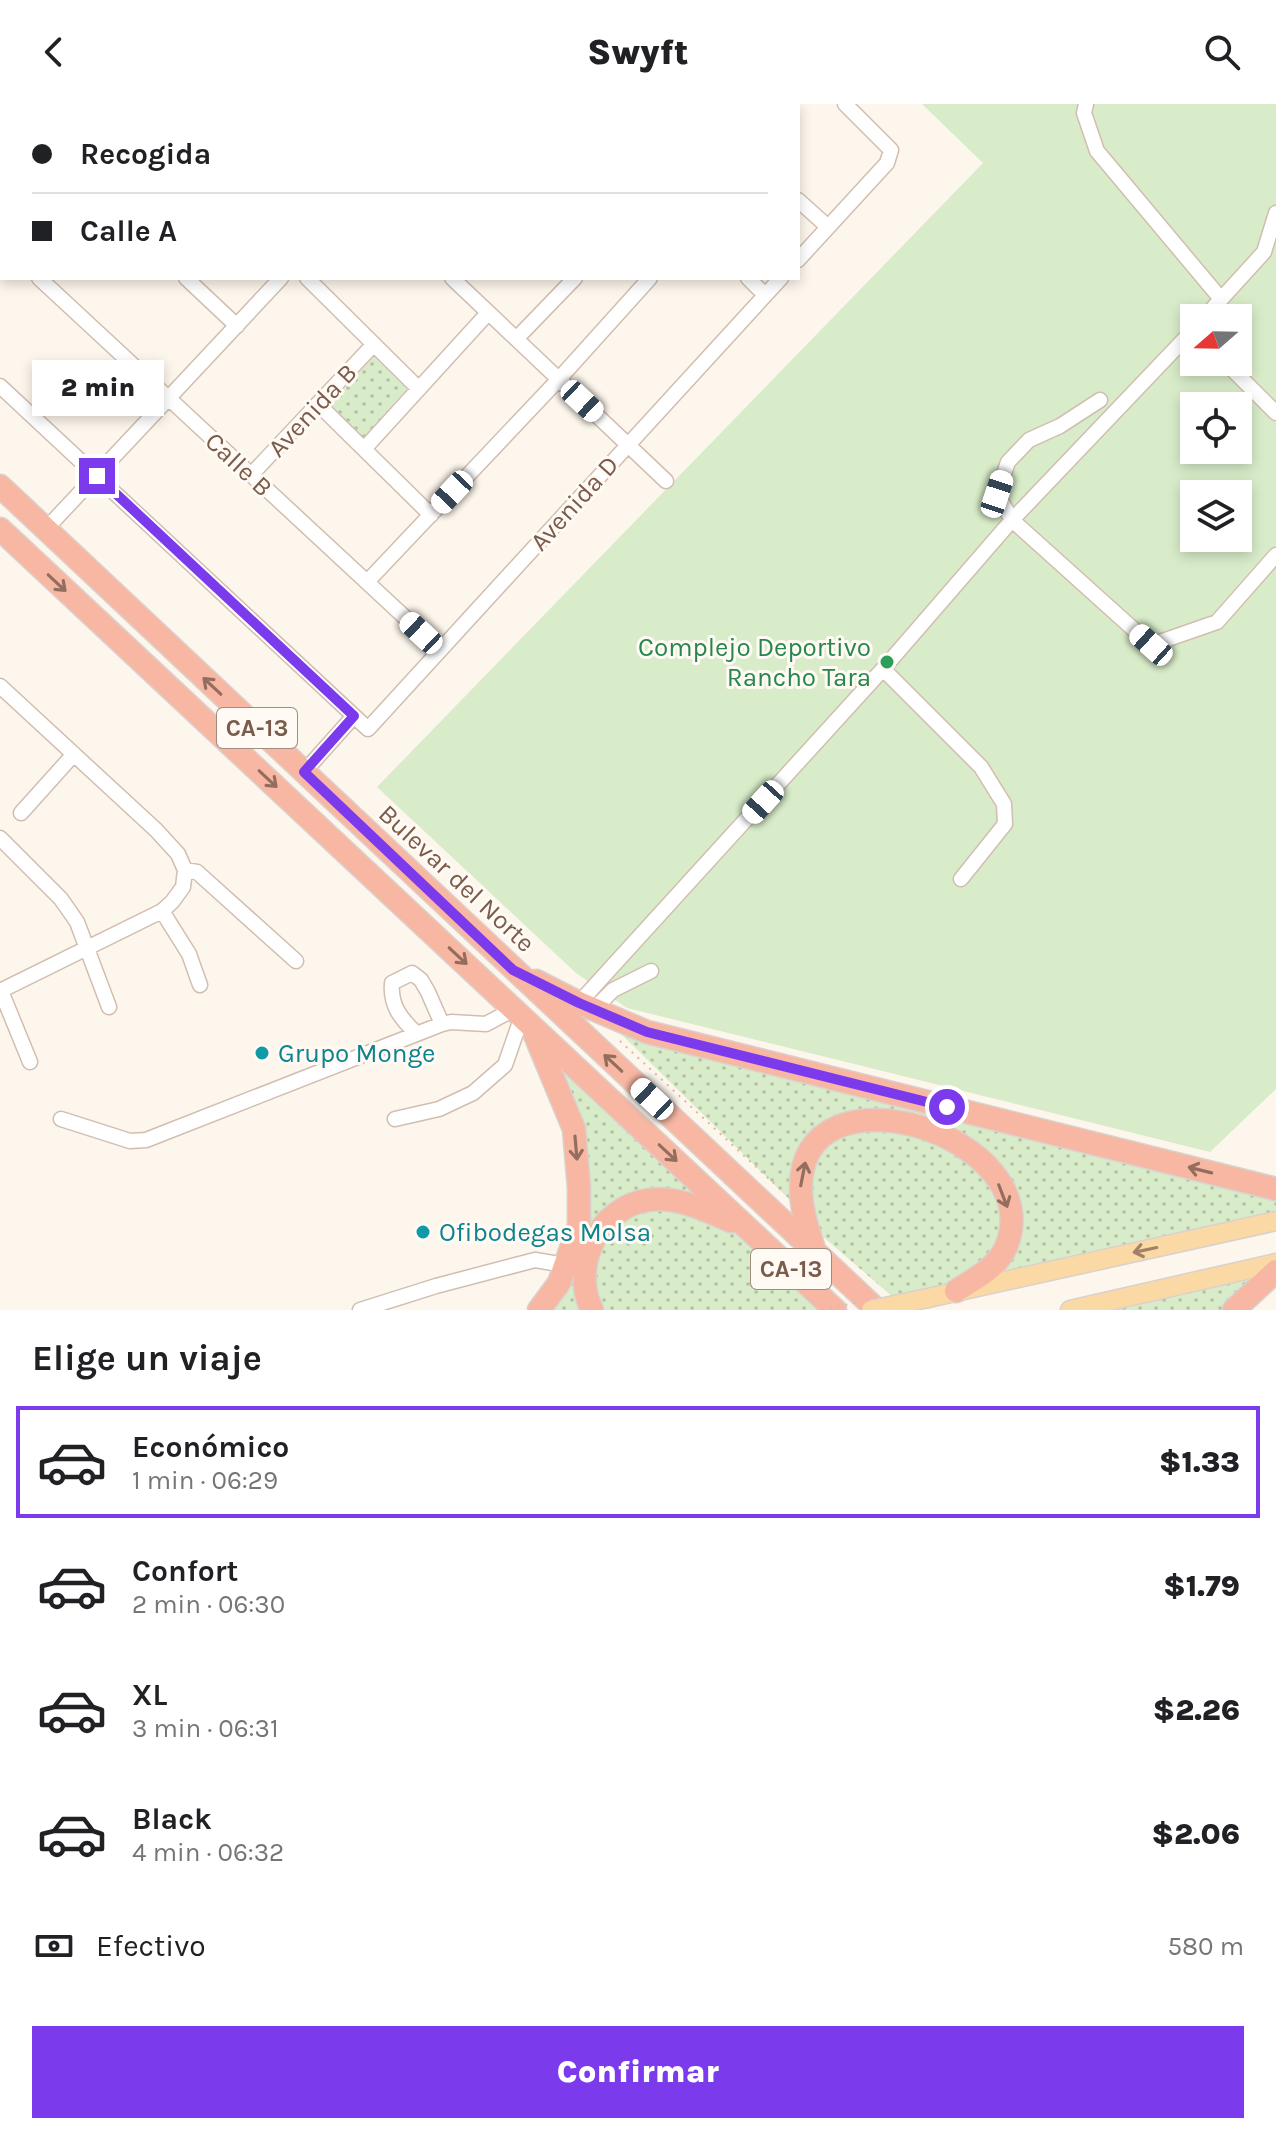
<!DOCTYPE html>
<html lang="es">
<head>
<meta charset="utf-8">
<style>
  body { margin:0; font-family:Karla,sans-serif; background:#f2f2f2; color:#202124; height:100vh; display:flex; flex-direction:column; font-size:30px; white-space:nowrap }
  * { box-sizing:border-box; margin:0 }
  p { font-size:26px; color:#757577 }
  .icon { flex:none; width:44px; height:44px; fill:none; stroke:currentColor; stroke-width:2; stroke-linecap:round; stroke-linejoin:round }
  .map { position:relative; height:1206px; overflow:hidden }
  .details { display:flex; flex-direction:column; background:#fff; flex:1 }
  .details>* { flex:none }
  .hud { position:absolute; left:0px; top:0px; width:800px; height:176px; box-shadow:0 4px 12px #0003; display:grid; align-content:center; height:176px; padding:0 32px; background:#fff }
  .needle { width:52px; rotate:250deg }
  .buttons { position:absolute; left:1180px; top:200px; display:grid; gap:16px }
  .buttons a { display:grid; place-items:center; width:72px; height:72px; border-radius:0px; background:#fff; box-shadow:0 4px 12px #0003; font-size:40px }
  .end { position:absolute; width:36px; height:36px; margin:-18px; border:10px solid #7c3aed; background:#fff; box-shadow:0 0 0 4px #fff }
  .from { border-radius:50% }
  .bubble { position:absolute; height:56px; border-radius:0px; background:#fff; box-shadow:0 4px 12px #0003; font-size:26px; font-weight:800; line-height:56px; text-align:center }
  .car { position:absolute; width:24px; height:48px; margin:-24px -12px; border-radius:10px; box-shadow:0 0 6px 2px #0007; background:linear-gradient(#fff 24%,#345 0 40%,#fff 0 76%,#345 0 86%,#fff 0) }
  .hud b { display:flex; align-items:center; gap:28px; height:76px; font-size:30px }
  .hud b+b { border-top:2px solid #e0e0e0 }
  .hud i { width:20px; height:20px; background:#202124 }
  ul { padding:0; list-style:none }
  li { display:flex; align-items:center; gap:24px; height:112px; margin:0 16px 12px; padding:0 16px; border:4px solid transparent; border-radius:0px }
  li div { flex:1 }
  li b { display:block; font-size:30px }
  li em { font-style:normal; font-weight:800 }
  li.current { border-color:#7c3aed }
  li>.icon { width:72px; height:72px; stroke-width:1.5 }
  h2 { padding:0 32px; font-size:36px; line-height:96px }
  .pay { display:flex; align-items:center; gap:20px; height:88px; padding:0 32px; font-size:30px }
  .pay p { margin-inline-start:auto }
  .button { display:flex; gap:16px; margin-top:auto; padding:16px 32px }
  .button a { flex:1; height:92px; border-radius:0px; background:#7c3aed; color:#fff; font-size:32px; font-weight:800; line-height:92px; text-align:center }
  header { display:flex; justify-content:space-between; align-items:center; height:104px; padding:0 32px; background:#fff; font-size:36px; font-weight:800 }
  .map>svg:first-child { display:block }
  .park { fill:url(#park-dots) }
  .garden { fill:#d8ecc9; fill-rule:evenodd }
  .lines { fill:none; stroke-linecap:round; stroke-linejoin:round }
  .minor-casing { stroke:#d1beb0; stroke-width:17 }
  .major-casing { stroke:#dad1cd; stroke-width:21 }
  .highway-casing { stroke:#dad1cd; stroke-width:25 }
  .path { stroke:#d9b8a5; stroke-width:2; stroke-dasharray:2 6; stroke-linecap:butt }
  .minor { stroke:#fff; stroke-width:14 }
  .major { stroke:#fbd9a5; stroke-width:18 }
  .highway { stroke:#f7b7a3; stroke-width:22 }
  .major-bridge-casing { stroke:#dad1cd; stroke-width:21; stroke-linecap:butt }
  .path-bridge { stroke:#d9b8a5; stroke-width:2; stroke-dasharray:2 6; stroke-linecap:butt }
  .major-bridge { stroke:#fbd9a5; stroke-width:18 }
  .oneway { stroke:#936e5e }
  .oneway2 { stroke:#a18267 }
  .route { stroke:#7c3aed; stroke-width:10 }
  .leisure-dot { fill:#2e9e5b; stroke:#fffaf3; stroke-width:3 }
  .culture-dot { fill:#0f9aa8; stroke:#fffaf3; stroke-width:3 }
  .labels { text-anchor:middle; stroke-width:6; stroke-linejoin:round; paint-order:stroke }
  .shield { fill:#fffaf3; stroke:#a28b7f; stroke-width:2 }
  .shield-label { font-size:24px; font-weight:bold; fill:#7a5c4d }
  .street-label { font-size:26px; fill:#7a5c4d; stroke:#fffaf3 }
  .leisure-label { font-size:26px; fill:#27864d; stroke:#fffaf3; text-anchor:end }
  .culture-label { font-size:26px; fill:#0d838f; stroke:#fffaf3; text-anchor:start }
</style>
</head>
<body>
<header><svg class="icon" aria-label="back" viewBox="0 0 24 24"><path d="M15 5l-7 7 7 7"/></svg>Swyft<svg class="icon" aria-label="search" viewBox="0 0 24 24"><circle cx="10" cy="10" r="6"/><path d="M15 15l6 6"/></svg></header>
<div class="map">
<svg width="1276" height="1206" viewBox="0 0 1276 1206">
  <defs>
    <pattern id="park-dots" width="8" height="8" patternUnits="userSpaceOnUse" patternTransform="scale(2)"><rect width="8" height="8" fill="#d8ecc9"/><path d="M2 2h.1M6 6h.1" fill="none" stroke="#b4c2a5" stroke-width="1.8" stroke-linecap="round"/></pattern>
  </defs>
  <rect width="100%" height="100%" fill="#fdf6ec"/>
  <path class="park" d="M374,252l34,32 -45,50 -34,-32z
    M613,922l663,165v25l-288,63 26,-78 -72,-74 -127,6 -17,75z
    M549,950l163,153 -40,-13 -83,41 -2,75h-42l40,-92z
    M895,1025l72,27 32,43v45l-40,39 -65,15 -88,-76 7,-63 26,-27z
    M663,1103l72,23 85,80h-222l-8,-37 16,-40 23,-21z
    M1264,1172l-37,34h-115z"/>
  <path class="garden" d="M922,0h354v985l-66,63 -583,-144 -51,-35 -199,-186 606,-624zM1194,214h44v44h-44zM1194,302h44v44h-44zM1194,390h44v44h-44z"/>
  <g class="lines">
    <g class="minor-casing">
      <path id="minor" d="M216,0l3,2
        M395,0l2,2
        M696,0l2,2
        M1086,0l-2,9 13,38 124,148
        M29,2l2,-2
        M73,2l1,-2
        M166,2l2,-2
        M310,2l2,-2
        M441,2l2,-2
        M608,2l2,-2
        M0,33l2,-2
        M0,81l2,-2
        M798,96l30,27
        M0,138l2,2
        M798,156l89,-97 4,-13 -46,-46
        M39,174l400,371
        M186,174l51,48
        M307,174l112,111
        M452,174l214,203
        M748,174l17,17
        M1204,214l60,-66 12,-39
        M517,234l58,-60
        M1225,258l51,51
        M0,282l368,343 413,-451
        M1100,296l-40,26 -31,14 -21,22 -11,32 15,26 139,125 66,-23 59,-67
        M318,300l113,111
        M364,345l124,-136
        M251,371l123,-131
        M46,425l235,-251
        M367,478l192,-203 91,-101
        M883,565l98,98 23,37 1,20 -44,55
        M0,582l156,144 22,24 7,16 -2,17 -11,15 -10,9 -162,80
        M304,668l50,-56
        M21,709l53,-59
        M0,734l61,61 16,23 32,85
        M185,766l12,2 99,89
        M162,807l27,43 11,31
        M1,887l29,71
        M579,899l304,-334 129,-149 182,-191
        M594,905l19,-19 38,-19
        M417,930c-16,-15 -27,-28 -25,-51l20,-10 9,7 7,12 14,32
        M61,1015l69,22 16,-1 296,-116 9,-2 35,2 28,-15
        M395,1015l44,-10 34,-16 32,-28 17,-49
        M360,1206l76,-24 99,-26 30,5"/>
    </g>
    <g class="major-casing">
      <path id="major" d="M928,1194l348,-77
        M1070,1206l206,-47"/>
    </g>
    <g class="highway-casing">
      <path id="highway" d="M0,382l877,824
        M0,425l835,781
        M536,877l43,22 68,29 629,157
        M535,931l39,94 5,59v37l-20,58 -20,27
        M814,1145c-6,-19 -13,-40 -13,-59 -4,-134 251,-54 205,57 -9,21 -32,32 -50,44
        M592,1206c-22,-44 7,-103 56,-110 30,-4 57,10 83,21
        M1234,1206l42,-39"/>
    </g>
    <path class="path" d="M620,937l160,148h3"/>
    <use href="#minor" class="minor"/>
    <use href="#major" class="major"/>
    <use href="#highway" class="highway"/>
    <g class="major-bridge-casing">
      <path id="major-bridge" d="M871,1206l57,-12"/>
    </g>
    <path class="path-bridge" d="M822,1206l36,-8"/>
    <use href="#major-bridge" class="major-bridge"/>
  </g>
  <defs><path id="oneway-shaft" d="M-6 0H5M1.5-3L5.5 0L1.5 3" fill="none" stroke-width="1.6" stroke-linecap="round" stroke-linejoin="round" transform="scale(2)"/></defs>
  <g class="oneway">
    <use href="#oneway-shaft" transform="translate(57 479) rotate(43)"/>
    <use href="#oneway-shaft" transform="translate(212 582) rotate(-137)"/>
    <use href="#oneway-shaft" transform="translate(268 675) rotate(43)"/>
    <use href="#oneway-shaft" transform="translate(458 852) rotate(43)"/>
    <use href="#oneway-shaft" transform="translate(613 959) rotate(-137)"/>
    <use href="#oneway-shaft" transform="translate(576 1044) rotate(85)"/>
    <use href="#oneway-shaft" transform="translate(668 1049) rotate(43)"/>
    <use href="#oneway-shaft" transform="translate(1200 1066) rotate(-166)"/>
    <use href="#oneway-shaft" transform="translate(803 1070) rotate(-79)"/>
    <use href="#oneway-shaft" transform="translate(1003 1092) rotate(69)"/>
  </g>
  <use class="oneway2" href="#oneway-shaft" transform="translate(1145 1146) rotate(168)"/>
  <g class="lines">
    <path class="route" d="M97,372l257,240 -50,56 209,198 66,33 68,29 300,75"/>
  </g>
  <circle class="leisure-dot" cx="887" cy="558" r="8"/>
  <g class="culture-dot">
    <circle cx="262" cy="949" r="8"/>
    <circle cx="423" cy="1128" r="8"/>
  </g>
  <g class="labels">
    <g class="shield">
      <rect x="217" y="604" width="80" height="40" rx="6"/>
      <rect x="751" y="1145" width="80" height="40" rx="6"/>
    </g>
    <g class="shield-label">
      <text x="257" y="632">CA-13</text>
      <text x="791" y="1173">CA-13</text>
    </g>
    <g class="street-label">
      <text transform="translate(312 306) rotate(-47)" y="9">Avenida B</text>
      <text transform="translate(239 360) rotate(43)" y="9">Calle B</text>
      <text transform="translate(574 399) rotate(-48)" y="9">Avenida D</text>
      <text transform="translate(457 774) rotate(43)" y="9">Bulevar del Norte</text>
    </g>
    <g class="leisure-label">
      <text x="871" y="552">Complejo Deportivo<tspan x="871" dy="30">Rancho Tara</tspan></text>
    </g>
    <g class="culture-label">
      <text x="278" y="958">Grupo Monge</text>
      <text x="439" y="1137">Ofibodegas Molsa</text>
    </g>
  </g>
</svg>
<div class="buttons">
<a><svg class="needle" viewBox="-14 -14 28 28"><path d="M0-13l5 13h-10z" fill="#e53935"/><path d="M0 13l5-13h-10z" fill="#757577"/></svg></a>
<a><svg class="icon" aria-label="locate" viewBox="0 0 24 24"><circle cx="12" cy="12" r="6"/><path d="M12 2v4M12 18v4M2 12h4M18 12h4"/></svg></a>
<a><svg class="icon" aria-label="layers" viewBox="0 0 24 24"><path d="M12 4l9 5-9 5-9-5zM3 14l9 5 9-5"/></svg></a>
</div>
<i class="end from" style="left:947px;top:1003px"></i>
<i class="end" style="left:97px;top:372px"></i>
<div class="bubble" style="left:32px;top:256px;width:132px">2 min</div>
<i class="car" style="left:582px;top:297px;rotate:133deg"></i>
<i class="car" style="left:452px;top:388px;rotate:223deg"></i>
<i class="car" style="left:997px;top:390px;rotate:18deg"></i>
<i class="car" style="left:421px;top:529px;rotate:313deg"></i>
<i class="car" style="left:1151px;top:541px;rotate:312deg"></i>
<i class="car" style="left:763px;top:698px;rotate:222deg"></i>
<i class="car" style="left:652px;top:995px;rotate:313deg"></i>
<div class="hud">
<b><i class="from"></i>Recogida</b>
<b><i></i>Calle A</b>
</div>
</div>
<section class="details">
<h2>Elige un viaje</h2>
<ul>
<li class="current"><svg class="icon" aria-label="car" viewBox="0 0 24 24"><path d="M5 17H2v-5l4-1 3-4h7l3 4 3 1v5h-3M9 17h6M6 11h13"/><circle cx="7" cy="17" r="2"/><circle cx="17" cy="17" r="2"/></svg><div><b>Económico</b><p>1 min · 06:29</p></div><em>$1.33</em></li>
<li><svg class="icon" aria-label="car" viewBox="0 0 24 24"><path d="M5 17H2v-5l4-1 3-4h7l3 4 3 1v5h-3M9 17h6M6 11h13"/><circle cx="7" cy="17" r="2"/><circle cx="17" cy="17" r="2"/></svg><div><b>Confort</b><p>2 min · 06:30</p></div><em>$1.79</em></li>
<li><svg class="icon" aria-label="car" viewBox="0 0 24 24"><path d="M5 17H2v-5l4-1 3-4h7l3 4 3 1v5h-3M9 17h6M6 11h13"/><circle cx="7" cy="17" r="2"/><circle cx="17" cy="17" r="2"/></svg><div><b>XL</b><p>3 min · 06:31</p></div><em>$2.26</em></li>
<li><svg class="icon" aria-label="car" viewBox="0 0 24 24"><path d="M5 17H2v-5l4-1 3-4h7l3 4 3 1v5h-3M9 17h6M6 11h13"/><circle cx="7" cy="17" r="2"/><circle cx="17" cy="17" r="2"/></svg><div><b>Black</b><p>4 min · 06:32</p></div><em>$2.06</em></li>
</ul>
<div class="pay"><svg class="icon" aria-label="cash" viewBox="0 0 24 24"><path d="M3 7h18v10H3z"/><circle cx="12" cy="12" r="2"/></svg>Efectivo<p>580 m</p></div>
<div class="button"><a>Confirmar</a></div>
</section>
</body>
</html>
